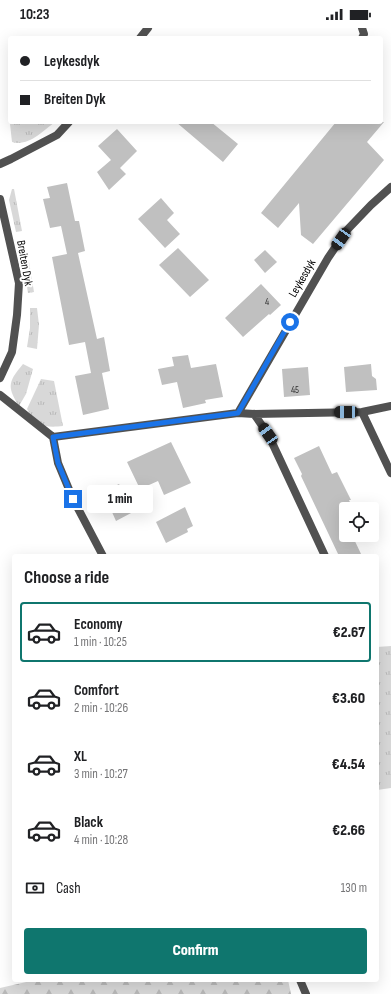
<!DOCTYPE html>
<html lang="en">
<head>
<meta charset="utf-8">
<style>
  body { margin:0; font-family:"Sofia Sans Condensed",sans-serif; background:#f6f6f6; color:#202124; height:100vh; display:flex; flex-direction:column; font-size:15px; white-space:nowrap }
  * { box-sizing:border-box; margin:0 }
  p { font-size:13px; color:#757577 }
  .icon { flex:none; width:22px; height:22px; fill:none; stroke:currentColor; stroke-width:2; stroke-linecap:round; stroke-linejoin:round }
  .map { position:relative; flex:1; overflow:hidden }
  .sheet { position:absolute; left:12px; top:526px; width:367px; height:428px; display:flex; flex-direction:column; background:#fff; border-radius:4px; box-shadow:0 4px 16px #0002 }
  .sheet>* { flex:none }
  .top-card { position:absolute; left:8px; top:8px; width:375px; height:88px; border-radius:4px; box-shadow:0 4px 16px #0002; display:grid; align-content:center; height:88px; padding:0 12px; background:#fff }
  .tools { position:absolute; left:339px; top:474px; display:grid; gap:8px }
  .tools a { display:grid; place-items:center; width:40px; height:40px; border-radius:4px; background:#fff; box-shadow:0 4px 16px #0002; font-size:20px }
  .end { position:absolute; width:18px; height:18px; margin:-9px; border:5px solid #1a73e8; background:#fff; box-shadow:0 0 0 2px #fff }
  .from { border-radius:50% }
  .bubble { position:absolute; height:28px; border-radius:4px; background:#fff; box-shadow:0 4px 16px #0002; font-size:13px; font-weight:800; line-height:28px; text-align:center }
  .car { position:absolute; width:12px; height:24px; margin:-12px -6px; border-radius:5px; box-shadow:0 0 3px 1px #0007; background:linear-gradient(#222 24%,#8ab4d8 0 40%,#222 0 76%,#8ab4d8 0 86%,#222 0) }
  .top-card b { display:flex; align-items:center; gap:14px; height:38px; font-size:15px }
  .top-card b+b { border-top:1px solid #e0e0e0 }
  .top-card i { width:10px; height:10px; background:#202124 }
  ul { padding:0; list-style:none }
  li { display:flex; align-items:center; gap:12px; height:60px; margin:0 8px 6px; padding:0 4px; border:2px solid transparent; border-radius:4px }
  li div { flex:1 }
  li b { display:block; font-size:15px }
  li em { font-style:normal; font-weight:800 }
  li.selected { border-color:#0f766e }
  li>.icon { width:36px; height:36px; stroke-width:1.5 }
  h2 { padding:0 12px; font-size:18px; line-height:48px }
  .pay { display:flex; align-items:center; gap:10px; height:44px; padding:0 12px; font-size:15px }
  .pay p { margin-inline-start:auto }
  .primary-button { display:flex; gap:8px; margin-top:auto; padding:8px 12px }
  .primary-button a { flex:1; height:46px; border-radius:4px; background:#0f766e; color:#fff; font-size:16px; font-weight:800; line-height:46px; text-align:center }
  .status { display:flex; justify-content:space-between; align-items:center; height:28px; padding:0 20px; background:#fff; direction:ltr }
  .status svg { height:11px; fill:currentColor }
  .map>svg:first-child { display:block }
  .grass { fill:url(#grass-tufts) }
  .forest { fill:url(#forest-firs) }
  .building { fill:#c0c0c0 }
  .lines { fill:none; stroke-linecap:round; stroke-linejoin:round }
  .lane { stroke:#515151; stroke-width:8 }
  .street { stroke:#515151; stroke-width:8 }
  .route { stroke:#1a73e8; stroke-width:5 }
  .labels { text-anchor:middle; stroke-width:4; stroke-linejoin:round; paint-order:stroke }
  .number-label { font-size:10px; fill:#303030 }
  .street-label { font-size:12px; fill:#000; stroke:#fff }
</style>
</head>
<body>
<div class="status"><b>10:23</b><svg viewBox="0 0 49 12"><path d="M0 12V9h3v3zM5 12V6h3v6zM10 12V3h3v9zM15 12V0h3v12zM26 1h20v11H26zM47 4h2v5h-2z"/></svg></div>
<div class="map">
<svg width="391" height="966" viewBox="0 0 391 966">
  <defs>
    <pattern id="grass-tufts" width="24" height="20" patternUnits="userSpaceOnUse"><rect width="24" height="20" fill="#d8d8d8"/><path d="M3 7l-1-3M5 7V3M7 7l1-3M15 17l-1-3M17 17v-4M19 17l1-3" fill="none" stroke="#b8b8b8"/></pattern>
    <pattern id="forest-firs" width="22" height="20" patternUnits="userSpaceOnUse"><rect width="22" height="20" fill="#d8d8d8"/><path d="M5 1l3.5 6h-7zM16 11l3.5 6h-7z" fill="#b8b8b8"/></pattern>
  </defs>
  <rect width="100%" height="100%" fill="#fff"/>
  <path class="grass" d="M41,94h14c-12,9 -27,25 -43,20l-2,-18h20z
    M12,161h2l8,42 -6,1 -7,-32z
    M29,234l5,30 -6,1 -5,-30z
    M30,280h7l2,17 -2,24 -10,-2 3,-19z
    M23,336l10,5 -7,25 -7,12c-13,-20 -10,-25 4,-42z
    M41,351l13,2 9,45c-19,2 -26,0 -36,-17z
    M391,618v142l-14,2v-143z"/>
  <path class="forest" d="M35,952h253l3,14h-291v-6z"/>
  <path class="building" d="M176,94h35l27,22 -15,18z
    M336,94h48l-17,20 17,18 -71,84 -12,-9 -2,-32 -21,25 -17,-15z
    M117,101l20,22 -17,17 6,6 -17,16 -12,-18 14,-12 -13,-14z
    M67,155l8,38h4l6,30 -7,2 19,86 7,-2 6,34 -8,2 7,36 -26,6 -8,-39 16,-3 -6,-31 -16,3 -17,-88 15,-3 -6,-28 -11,2 -7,-29 7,-1 -3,-11z
    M161,170l13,15 -7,7 13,14 -15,14 -27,-29z
    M178,220l31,32 -19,17 -31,-32z
    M265,222l12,12 -12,11 -11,-13z
    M261,256l20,21 -11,10 -1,-1 -26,23 -18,-19z
    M188,327l3,13 25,-4 7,33 -18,3 1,3 -23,5 -6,-26 -15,3 -4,-16 16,-3 -2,-9z
    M371,336l1,12 4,3 1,11 -31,2 -2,-25z
    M308,339l2,28 -26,2 -2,-28z
    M171,414l20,41 -27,12 -6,-14 -18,8 -13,-27z
    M319,418l13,28 5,-2 14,28h-2l4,9h-7v26h6l10,21h-23l-38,-80 1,-2 -8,-16z
    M119,456l14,28 -17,9 -13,-29z
    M185,479l8,19 -6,3 1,3 -22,11 -10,-21z"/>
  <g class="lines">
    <path class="lane" d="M362,10l2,-4 -2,-6"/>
    <path class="street" d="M140,10l8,-10
      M0,136l11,-5 46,-24 12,-13
      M0,171l19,84 -2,32 -5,37 -12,26
      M0,367l53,42 5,26 15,36 30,57
      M362,384l29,61
      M238,385l90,-155 19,-28 24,-25 20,-18
      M254,386l14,20 57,122
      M53,409l185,-24 16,1 108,-2 29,-6
      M300,952l6,14"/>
  </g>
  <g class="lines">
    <path class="route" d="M73,471l-15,-36 -5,-26 185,-24 52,-91"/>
  </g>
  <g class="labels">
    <g class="number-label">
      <text x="267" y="277">4</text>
      <text x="295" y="365">45</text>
    </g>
    <g class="street-label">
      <text transform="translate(25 235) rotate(80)" y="4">Breiten Dyk</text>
      <text transform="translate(302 250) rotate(-60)" y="4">Leykesdyk</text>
    </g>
  </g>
</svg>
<div class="tools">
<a><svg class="icon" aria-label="locate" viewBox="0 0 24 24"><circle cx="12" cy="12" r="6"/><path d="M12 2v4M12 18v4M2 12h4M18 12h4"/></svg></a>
</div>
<i class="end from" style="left:290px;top:294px"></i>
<i class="end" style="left:73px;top:471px"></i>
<div class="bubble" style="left:87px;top:457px;width:66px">1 min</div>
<i class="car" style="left:341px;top:211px;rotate:215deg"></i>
<i class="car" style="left:346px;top:384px;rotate:269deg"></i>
<i class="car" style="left:268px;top:406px;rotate:325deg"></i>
<div class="top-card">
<b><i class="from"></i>Leykesdyk</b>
<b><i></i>Breiten Dyk</b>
</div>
<section class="sheet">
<h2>Choose a ride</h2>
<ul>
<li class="selected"><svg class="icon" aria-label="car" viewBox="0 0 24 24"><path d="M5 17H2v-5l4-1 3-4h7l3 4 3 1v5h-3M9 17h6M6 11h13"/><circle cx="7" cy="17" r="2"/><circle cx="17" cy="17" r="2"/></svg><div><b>Economy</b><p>1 min · 10:25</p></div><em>€2.67</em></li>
<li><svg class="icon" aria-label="car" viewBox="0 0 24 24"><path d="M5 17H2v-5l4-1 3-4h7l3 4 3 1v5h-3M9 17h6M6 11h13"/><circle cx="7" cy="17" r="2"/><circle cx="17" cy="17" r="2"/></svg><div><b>Comfort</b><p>2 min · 10:26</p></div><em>€3.60</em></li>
<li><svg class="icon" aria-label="car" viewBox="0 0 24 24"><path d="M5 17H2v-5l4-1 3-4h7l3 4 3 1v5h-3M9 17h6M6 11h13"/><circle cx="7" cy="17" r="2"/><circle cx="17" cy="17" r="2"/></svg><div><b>XL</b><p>3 min · 10:27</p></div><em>€4.54</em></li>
<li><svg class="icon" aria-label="car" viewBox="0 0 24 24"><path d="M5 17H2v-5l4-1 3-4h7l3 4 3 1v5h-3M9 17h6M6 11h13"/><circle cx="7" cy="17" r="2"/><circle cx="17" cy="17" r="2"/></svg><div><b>Black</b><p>4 min · 10:28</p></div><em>€2.66</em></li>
</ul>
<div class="pay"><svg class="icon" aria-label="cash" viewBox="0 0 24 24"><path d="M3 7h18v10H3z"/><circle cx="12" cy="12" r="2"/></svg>Cash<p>130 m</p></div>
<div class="primary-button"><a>Confirm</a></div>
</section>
</div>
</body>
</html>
